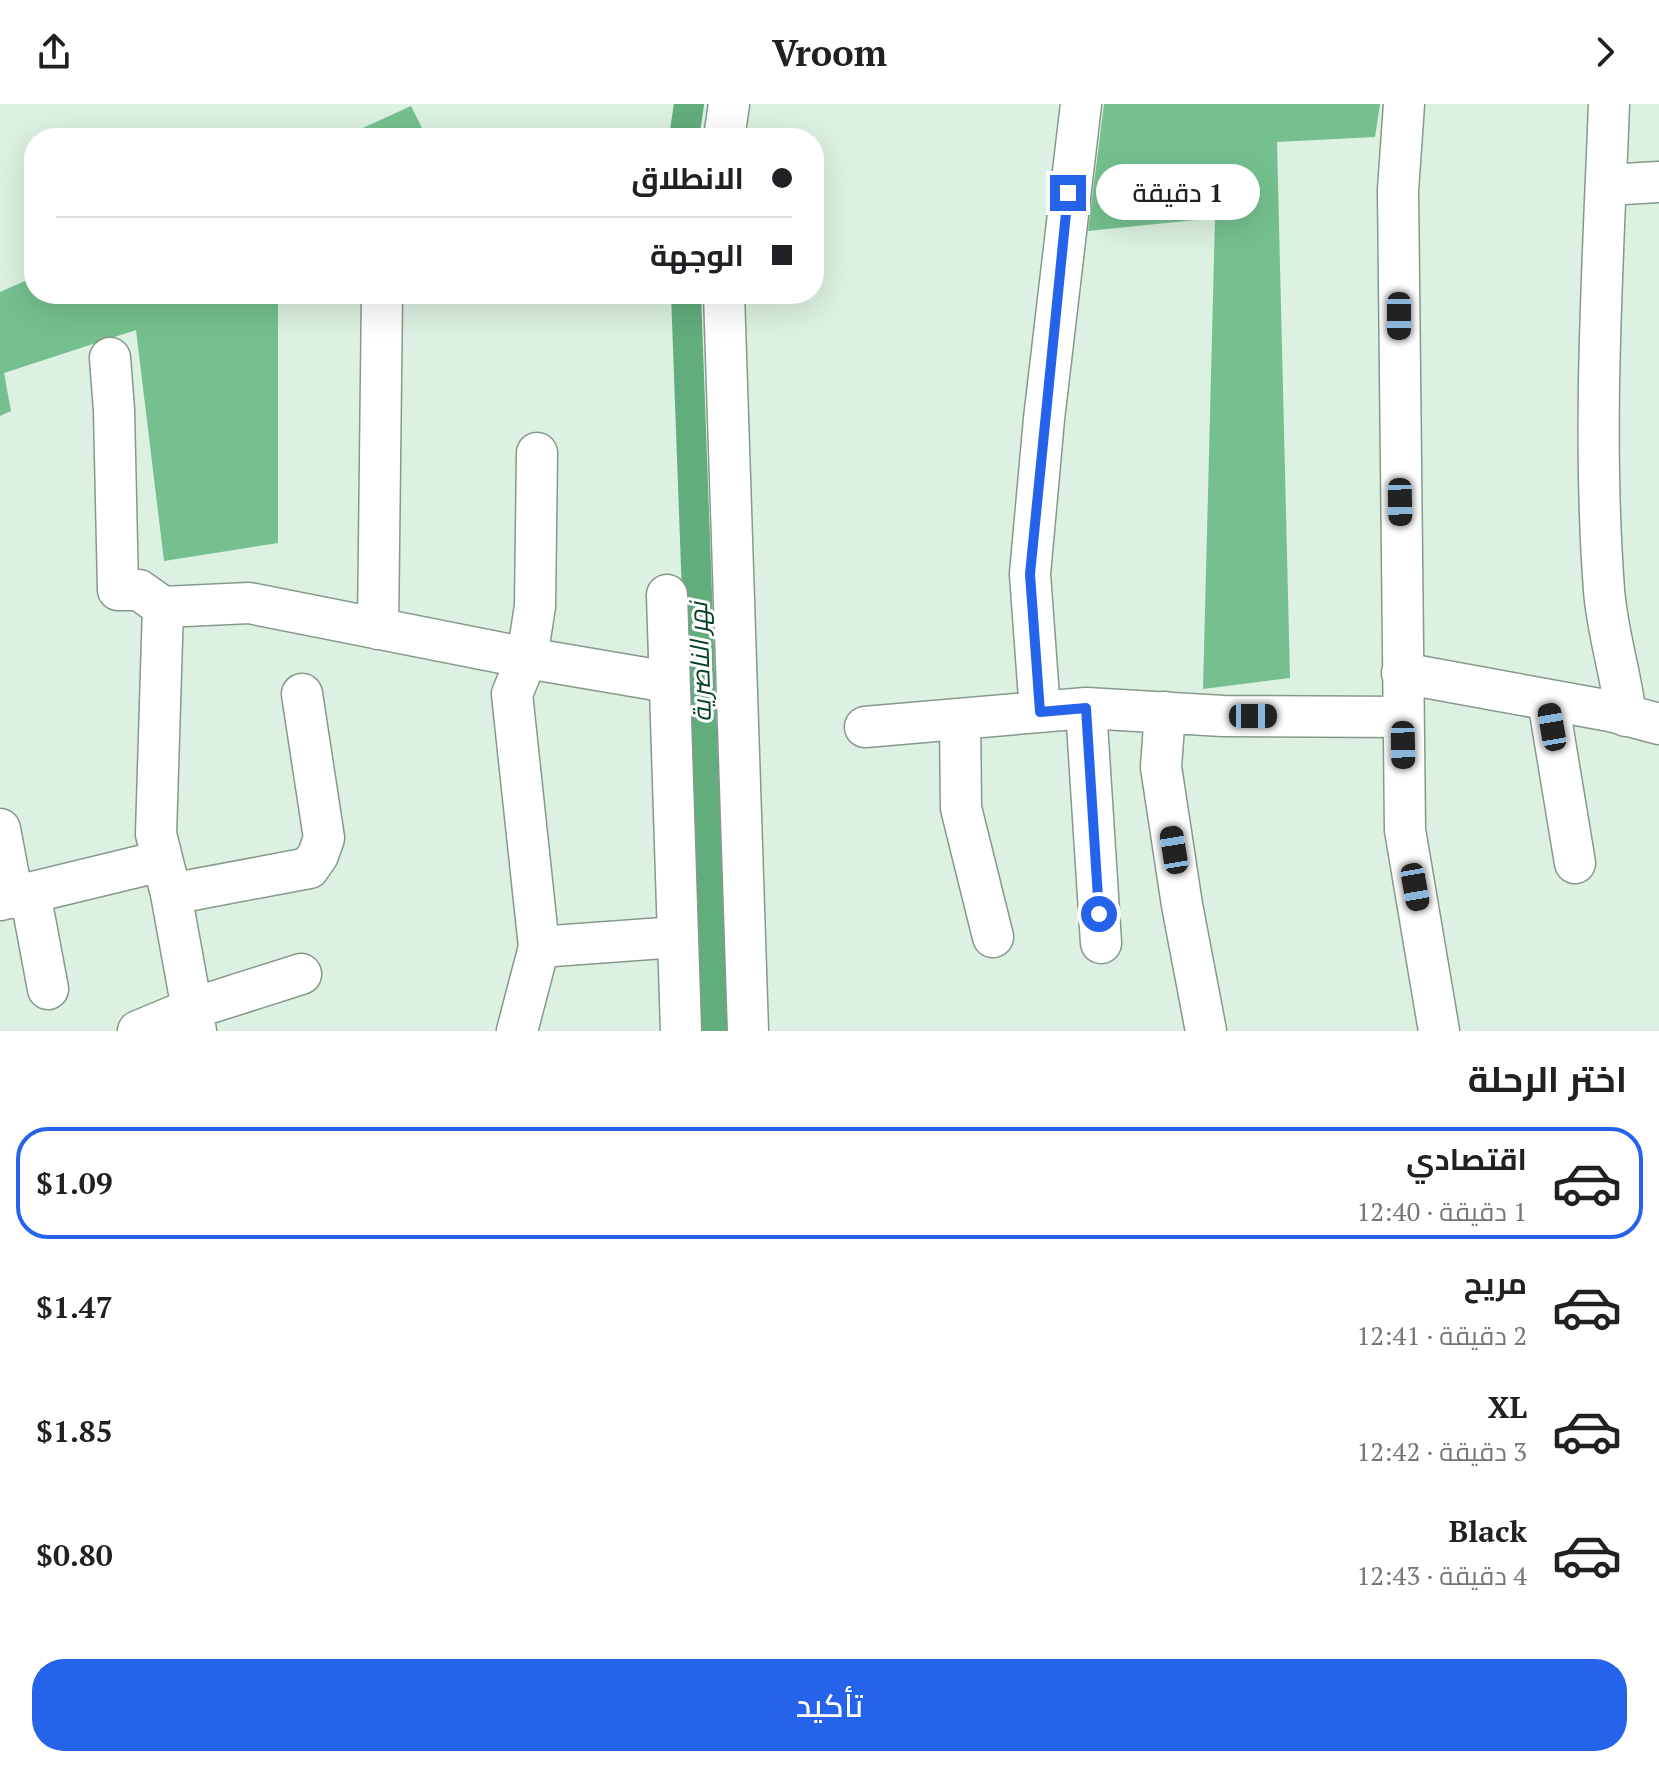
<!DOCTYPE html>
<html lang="ar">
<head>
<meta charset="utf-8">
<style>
  body { margin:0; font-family:"PT Serif",Cairo,serif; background:#f6f6f6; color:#202124; direction:rtl; height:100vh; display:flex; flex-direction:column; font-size:30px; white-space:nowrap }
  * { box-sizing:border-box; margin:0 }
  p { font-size:26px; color:#757577 }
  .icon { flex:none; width:44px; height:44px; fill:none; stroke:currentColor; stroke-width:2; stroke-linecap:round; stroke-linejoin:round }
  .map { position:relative; height:927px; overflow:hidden; direction:ltr }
  .drawer { display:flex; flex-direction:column; background:#fff; flex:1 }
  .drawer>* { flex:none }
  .top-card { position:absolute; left:24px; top:24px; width:800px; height:176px; border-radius:32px; box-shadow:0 8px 32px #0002; direction:rtl; display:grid; align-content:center; height:176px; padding:0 32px; background:#fff }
  .end { position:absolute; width:36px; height:36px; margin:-18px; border:10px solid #2563eb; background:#fff; box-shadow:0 0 0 4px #fff }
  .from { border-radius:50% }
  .bubble { position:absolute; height:56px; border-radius:28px; background:#fff; box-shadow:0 8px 32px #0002; font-size:26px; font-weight:600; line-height:56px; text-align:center; direction:rtl }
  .car { position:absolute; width:24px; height:48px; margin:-24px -12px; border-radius:10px; box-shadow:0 0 6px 2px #0007; background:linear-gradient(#222 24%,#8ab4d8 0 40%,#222 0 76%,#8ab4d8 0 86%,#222 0) }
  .top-card b { display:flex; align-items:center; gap:28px; height:76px; font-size:30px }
  .top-card b+b { border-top:2px solid #e0e0e0 }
  .top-card i { width:20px; height:20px; background:#202124 }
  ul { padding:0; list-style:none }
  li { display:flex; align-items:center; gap:24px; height:112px; margin:0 16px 12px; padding:0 16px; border:4px solid transparent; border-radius:32px }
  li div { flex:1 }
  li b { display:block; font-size:30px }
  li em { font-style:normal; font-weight:600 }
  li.selected { border-color:#2563eb }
  li>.icon { width:72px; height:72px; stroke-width:1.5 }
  h2 { padding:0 32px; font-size:36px; line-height:96px }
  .button { display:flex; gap:16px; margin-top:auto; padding:16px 32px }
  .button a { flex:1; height:92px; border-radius:32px; background:#2563eb; color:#fff; font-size:32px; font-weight:600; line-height:92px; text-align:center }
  header { display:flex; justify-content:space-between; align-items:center; height:104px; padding:0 32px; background:#fff; font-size:36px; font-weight:600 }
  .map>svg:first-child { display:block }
  .forest { fill:#75c08e }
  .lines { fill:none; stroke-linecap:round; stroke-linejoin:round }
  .canal { stroke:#62ad7c; stroke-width:30 }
  .minor-casing { stroke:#86998b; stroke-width:43 }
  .minor { stroke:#fff; stroke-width:40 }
  .route { stroke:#2563eb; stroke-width:10 }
  .labels { text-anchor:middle; stroke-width:6; stroke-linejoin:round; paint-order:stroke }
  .water-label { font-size:26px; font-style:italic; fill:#034021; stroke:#fff }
</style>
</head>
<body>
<header><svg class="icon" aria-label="forward" viewBox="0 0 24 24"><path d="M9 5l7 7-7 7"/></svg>Vroom<svg class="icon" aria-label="share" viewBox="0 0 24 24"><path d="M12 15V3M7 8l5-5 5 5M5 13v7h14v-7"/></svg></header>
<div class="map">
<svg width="1659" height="927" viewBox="0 0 1659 927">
  <rect width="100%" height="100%" fill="#dcf1e1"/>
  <path class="forest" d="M1104,0h276l-5,33 -98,5 13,536 -87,11 12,-471 -127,13z
    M411,2l16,32h-86z
    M34,173v17h244v249l-114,18 -28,-231 -132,43 7,38 -11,5v-124z"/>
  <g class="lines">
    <path class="canal" d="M684,34l5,-34
      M686,190l27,737"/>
    <g class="minor-casing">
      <path id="minor" d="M1404,0l-6,86 7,640 34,201
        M1609,0c-6,161 -17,325 -5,486 3,41 17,84 22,126
        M724,34l5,-34
        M1606,81l53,-3
        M724,190l24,737
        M110,254l4,52 4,180h21l24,17
        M667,491l14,436
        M378,525l4,-335
        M1402,569l208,38 49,13
        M1548,596l27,163
        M1086,604l15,235
        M1040,608l-10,-138 14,-155 37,-315
        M1165,608l-4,55 21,138 24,126
        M960,616l1,88 32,129
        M865,623l221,-19 137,8 180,1
        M0,725l13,69
        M30,789l18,96
        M171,790l138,-26 9,-13 6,-17 -22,-144
        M0,796l161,-39
        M539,843l138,-10
        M138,927l53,-22 110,-35
        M196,927l-25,-137 -15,-60 7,-227 86,-4 278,55 141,24
        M517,927l22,-84 -27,-253 15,-36 8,-52 2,-153"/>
    </g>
    <use href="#minor" class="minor"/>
  </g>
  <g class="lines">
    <path class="route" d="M1068,89l-38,381 10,138 46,-4 13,206"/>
  </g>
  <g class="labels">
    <g class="water-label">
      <text transform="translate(700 558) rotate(-92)" y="9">نهر الناصرية</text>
    </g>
  </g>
</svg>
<i class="end from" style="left:1099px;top:810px"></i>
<i class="end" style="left:1068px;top:89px"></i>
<div class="bubble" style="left:1096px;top:60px;width:164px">1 دقيقة</div>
<i class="car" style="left:1399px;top:212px;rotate:180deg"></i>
<i class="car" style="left:1400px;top:398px;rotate:179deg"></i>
<i class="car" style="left:1253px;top:612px;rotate:90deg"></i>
<i class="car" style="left:1552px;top:623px;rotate:350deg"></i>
<i class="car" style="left:1403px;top:641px;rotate:179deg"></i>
<i class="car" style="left:1174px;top:746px;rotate:351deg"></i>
<i class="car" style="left:1415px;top:783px;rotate:170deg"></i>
<div class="top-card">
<b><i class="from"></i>الانطلاق</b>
<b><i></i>الوجهة</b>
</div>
</div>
<section class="drawer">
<h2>اختر الرحلة</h2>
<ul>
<li class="selected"><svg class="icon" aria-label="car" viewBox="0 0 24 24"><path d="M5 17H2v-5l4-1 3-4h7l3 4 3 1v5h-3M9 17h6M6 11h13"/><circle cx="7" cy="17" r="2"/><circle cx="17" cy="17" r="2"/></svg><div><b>اقتصادي</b><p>1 دقيقة · 12:40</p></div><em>$1.09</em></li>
<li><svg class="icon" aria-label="car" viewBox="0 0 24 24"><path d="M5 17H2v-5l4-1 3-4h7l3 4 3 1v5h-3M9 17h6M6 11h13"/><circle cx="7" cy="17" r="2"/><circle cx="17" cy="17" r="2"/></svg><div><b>مريح</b><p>2 دقيقة · 12:41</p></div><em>$1.47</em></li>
<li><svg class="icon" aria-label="car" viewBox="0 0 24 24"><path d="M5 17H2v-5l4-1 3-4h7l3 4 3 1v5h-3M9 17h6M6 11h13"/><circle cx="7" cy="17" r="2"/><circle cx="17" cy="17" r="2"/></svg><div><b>XL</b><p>3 دقيقة · 12:42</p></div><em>$1.85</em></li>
<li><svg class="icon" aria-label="car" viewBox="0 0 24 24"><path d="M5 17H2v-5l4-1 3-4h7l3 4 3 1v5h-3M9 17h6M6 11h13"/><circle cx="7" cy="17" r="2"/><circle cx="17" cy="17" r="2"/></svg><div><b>Black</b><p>4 دقيقة · 12:43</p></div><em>$0.80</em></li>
</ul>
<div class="button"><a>تأكيد</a></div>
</section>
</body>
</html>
